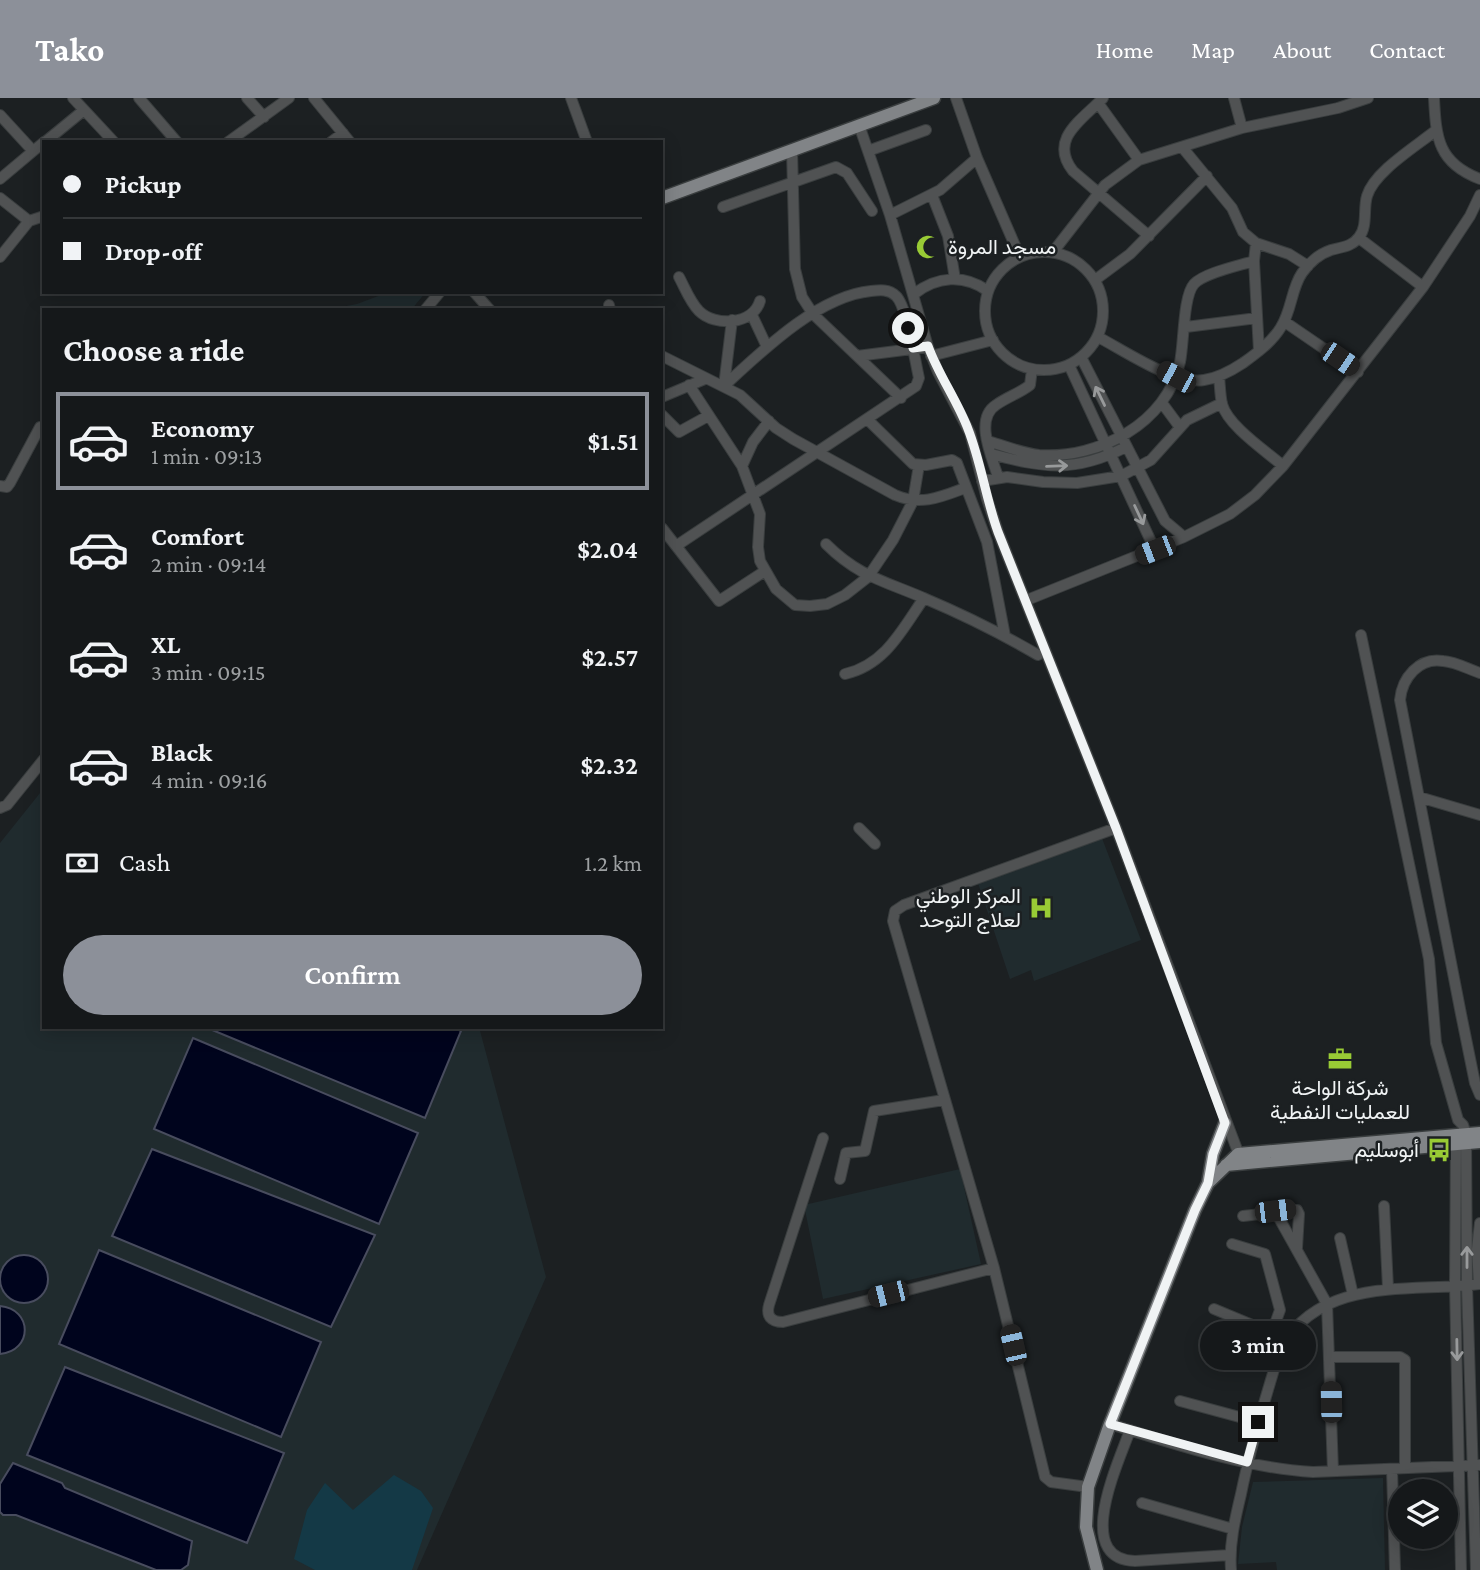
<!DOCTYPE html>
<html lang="en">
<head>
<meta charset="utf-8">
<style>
  body { margin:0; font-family:"Crimson Pro",Vazirmatn,serif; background:#222527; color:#f1f3f6; height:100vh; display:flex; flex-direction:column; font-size:26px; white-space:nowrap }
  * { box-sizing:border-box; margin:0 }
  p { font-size:23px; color:#9da0a2 }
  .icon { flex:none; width:38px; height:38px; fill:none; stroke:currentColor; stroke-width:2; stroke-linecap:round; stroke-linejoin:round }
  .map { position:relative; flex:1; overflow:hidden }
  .drawer { position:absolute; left:42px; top:210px; width:621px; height:721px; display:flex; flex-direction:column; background:#15181a; border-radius:0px; box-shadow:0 4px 18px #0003,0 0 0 2px #343739 }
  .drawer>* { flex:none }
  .guide { position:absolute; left:42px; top:42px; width:621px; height:154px; border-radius:0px; box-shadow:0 4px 18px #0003,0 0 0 2px #343739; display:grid; align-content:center; height:154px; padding:0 21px; background:#15181a }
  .controls { position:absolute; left:1388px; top:1381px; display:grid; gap:14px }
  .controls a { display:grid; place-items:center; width:70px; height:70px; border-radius:50%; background:#15181a; box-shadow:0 4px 18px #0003,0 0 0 2px #343739; font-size:35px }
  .end { position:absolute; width:32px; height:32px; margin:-16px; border:9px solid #f0f3f4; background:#111; box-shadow:0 0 0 4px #111 }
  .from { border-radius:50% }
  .bubble { position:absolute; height:49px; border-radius:24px; background:#15181a; box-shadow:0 4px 18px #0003,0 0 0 2px #343739; font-size:23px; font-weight:600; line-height:49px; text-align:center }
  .car { position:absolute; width:21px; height:42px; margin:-21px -10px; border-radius:9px; box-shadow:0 0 5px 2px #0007; background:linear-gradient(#222 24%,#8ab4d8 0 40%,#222 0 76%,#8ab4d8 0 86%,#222 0) }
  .guide b { display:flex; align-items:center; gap:24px; height:66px; font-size:26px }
  .guide b+b { border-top:2px solid #343739 }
  .guide i { width:18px; height:18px; background:#f1f3f6 }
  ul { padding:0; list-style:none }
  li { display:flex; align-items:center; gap:21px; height:98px; margin:0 14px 10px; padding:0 7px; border:4px solid transparent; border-radius:0px }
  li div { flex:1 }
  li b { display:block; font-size:26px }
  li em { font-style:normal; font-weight:600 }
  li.on { border-color:#8c9099 }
  li>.icon { width:63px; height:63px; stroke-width:1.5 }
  h2 { padding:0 21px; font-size:32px; line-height:84px }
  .pay { display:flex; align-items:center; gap:18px; height:77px; padding:0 21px; font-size:26px }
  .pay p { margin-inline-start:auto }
  .action { display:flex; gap:14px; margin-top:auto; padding:14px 21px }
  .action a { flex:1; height:80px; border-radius:42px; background:#8c9099; color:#fff; font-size:28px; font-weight:600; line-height:80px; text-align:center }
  header { display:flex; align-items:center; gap:42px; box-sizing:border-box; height:98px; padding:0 35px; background:#8c9099; color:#fff }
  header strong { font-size:33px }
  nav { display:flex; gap:38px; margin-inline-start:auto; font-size:24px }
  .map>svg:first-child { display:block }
  .built { fill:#202b2e }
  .green { fill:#143946 }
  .water { fill:#00041d; stroke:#484c5e; stroke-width:2 }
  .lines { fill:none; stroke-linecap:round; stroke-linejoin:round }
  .minor-casing { stroke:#3a3e3f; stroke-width:12 }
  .major-casing { stroke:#3a3e3f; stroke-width:15 }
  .minor { stroke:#505253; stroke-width:10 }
  .major { stroke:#818487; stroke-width:12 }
  .oneway { stroke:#989a9b }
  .route { stroke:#f0f3f4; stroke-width:9 }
  .labels { text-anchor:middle; stroke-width:5; stroke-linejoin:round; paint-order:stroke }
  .poi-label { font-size:21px; fill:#f0f3f4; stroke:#1c2022; text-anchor:end }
</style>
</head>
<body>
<header>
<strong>Tako</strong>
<nav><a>Home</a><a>Map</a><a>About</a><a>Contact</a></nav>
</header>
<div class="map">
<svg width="1480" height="1472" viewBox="0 0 1480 1472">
  <rect width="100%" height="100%" fill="#1c2022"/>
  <path class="built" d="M380,194h46l-15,18h-85l31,-6 24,-9z
    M44,690v239h435l67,250 -129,293h-417v-727z
    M1100,735l41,107 -107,41 -3,-11 -21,9 -32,-96z
    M960,1071l21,95 -158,35 -19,-94z
    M1383,1380l2,92h-108l-1,-8 -38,2 4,-37 11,-45z"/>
  <path class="green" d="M394,1377l27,16 12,17 -21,62h-97l-21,-11 13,-49 18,-27 28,27z"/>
  <path class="water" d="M205,929h248l8,4 -36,87z
    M193,940l225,95 -39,91 -225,-95z
    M152,1051l223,86 -44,92 -219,-91z
    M99,1152l222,92 -40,95 -222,-93z
    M0 1181a24 24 0 1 1 48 0a24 24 0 1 1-48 0Z
    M0,1208c33,3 33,45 0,48z
    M65,1269l219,86 -37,90 -220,-88z
    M13,1365l49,20 3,5 127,53 -4,24 -7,5h-25l-140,-55h-13l-3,-3v-28z"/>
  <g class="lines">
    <g class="minor-casing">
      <path id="minor" d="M73,0l41,44
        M139,0l38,44
        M247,0l17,19
        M314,0l36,44
        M571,0l16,44
        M956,0l21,60 43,99
        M1103,0c-21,22 -55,41 -30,73l76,65
        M1234,0l8,30
        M1434,0c2,40 4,65 46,81
        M1098,5l41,57
        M0,17l33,36
        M859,27l31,90 38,132 10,25 32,61 17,66 11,33 118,296 125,332
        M45,44l39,-32
        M228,44l61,-44
        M331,44l12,-9
        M1182,49l50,61 11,24 13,11 33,11 19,12
        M792,52l3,119 7,28 11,17 88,84
        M868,53l58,-21
        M0,81l44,-37
        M932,97l16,41 7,43
        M0,100l29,23
        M723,109l113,-40 11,6 25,38
        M890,117l50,-25 37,-32
        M1359,140l64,49
        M1256,145l-2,18 5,90
        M985 213a59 59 0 1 1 118 0a59 59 0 1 1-118 0Z
        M1053,154l52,-67 34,-25 103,-32 96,-20 30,-10
        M0,159l29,-36 15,-5
        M679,179c6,11 11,25 20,34 16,16 54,14 61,-10
        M1095,182l35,-26 77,-78
        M474,194l16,18
        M914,196c23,-18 50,-20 74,-3
        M609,207l1,5
        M425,212l15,-18
        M752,217l15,32
        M1285,224l73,50
        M1186,229l71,-9
        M1098,239c27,14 76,48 106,43 14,-2 27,-9 39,-17 14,-10 29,-21 38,-36 11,-17 10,-38 21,-54 7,-10 17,-19 29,-23 10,-3 21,-3 28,-13 9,-11 4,-28 8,-41 7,-24 48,-49 68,-65
        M662,258l78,39 36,33 17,11 102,56c26,11 46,2 70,-7
        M857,258l71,-9
        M931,258l62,-16
        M1081,259l84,164 19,16
        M1069,267l86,185
        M1219,278c1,9 1,19 3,28 6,22 44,47 61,62
        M689,287l53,81 18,48 -2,33 2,14 16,28 19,16 15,1 17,-2 18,-9 23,-18 25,-37 20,-39 6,-36
        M724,288l8,-66
        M662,299l43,-18
        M1162,305l17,23
        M662,317l17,17 29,-16
        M868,322l45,44 13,1 26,-5 5,3 30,79 18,94
        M988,343c16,5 34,12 51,14 60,4 128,-32 141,-93 4,-18 3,-66 14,-78 10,-11 44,-18 60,-23
        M991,356c53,14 84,19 135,-7
        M742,368l11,-24 16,-21
        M998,379c-6,-20 -24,-58 -2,-72 11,-8 24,-12 34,-20l2,-16
        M982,383l25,-4 36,5 34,1 44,-7 30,-16 36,-40 35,-17
        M0,388l7,1 3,-4 30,-56
        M662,430l57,73 46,-30
        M826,446c33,33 59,37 100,55 38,16 76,35 112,56
        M676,448l240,-160 3,-8c-4,-17 -12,-72 -23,-82 -7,-7 -16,-6 -25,-5 -53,5 -109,60 -147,95
        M1027,502l157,-63 46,-23 25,-19 28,-29 140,-179 47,-71 10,-21
        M1361,537l68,324 7,84 22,77 5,5 3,9 1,152 9,284
        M1480,575c-12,-4 -24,-11 -37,-12 -24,-4 -41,17 -43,39l61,314 14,69 5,12
        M845,576c40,-9 57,-44 79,-76
        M1419,699l61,18
        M0,710l7,-3 37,-46
        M859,730l16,16
        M1456,1039l-1,148 6,285
        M823,1040l-54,167c-3,11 2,17 14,17l211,-54
        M840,1081l6,-26 19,-2 9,-40 70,-11
        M1384,1108l4,82
        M1275,1113l52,93 6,167
        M1243,1118l54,-6 2,4 -2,34
        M1340,1140l13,57
        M1232,1146l33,10 15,56 -8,22
        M1479,1186l-2,-35 3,-26
        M1214,1211l72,30
        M1330,1259h70l5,3v108
        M1180,1303l78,21
        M1110,1326c64,20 136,44 203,48l167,-7
        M1130,1332c-11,32 -58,129 5,131l95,-6
        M1392,1371l3,101
        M1088,1389l-37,-5 -6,-5 -51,-209 -101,-347 2,-10 9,-6 212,-77
        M1142,1405l91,26
        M1231,1472c-2,-26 4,-51 10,-76 10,-50 25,-99 40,-147 43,-72 130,-54 199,-63"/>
    </g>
    <g class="major-casing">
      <path id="major" d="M662,100l272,-100
        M1226,1067l254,-23
        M1208,1085l5,-29 12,-31
        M1097,1472l-11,-43 2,-40 22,-63 85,-214 13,-27 30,-29 242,-21"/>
    </g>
    <use href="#minor" class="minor"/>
    <use href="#major" class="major"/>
  </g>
  <defs><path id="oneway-shaft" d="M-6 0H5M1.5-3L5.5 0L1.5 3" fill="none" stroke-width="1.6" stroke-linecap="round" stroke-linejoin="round" transform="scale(1.75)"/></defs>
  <g class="oneway">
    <use href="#oneway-shaft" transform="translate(1100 298) rotate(-116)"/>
    <use href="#oneway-shaft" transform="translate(1057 368) rotate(-2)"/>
    <use href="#oneway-shaft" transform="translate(1139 417) rotate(65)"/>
    <use href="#oneway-shaft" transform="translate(1467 1159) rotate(-90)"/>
    <use href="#oneway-shaft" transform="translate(1457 1252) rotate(89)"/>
  </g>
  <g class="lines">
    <path class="route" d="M908,230l5,20 15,-2c11,30 29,54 40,83 13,33 18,70 30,103l118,296 109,295 -12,31 -5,29 -13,27 -85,214 137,38 11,-40"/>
  </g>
  <defs>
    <g id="mosque-bare" transform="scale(1.89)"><path d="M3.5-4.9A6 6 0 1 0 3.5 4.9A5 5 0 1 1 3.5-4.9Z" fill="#99cb35" stroke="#1c2022" stroke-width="2.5" paint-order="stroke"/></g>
    <g id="hospital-bare" transform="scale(1.89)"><path d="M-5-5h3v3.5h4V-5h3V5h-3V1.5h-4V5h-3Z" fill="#99cb35" stroke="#1c2022" stroke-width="2.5" paint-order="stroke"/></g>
    <g id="office-bare" transform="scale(1.89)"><path d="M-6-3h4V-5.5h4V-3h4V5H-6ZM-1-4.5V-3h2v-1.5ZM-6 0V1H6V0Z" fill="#99cb35" stroke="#1c2022" stroke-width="2.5" paint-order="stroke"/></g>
    <g id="bus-bare" transform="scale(1.89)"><path d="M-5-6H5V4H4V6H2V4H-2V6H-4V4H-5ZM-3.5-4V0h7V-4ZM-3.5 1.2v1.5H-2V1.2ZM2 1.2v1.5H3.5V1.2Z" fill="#99cb35" stroke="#1c2022" stroke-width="2.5" paint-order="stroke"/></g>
  </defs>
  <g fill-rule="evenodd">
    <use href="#mosque-bare" x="928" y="149"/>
    <use href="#hospital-bare" x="1041" y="810"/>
    <use href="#office-bare" x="1340" y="961"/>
    <use href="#bus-bare" x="1439" y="1052"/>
  </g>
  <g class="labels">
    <g class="poi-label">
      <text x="948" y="156" text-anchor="start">مسجد المروة</text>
      <text x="1021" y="805">المركز الوطني<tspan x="1021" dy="24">لعلاج التوحد</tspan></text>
      <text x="1340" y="997" text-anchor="middle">شركة الواحة<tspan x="1340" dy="24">للعمليات النفطية</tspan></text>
      <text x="1419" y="1059">أبوسليم</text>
    </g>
  </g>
</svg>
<div class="controls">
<a><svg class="icon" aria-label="layers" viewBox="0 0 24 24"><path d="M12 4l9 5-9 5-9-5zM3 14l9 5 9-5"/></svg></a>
</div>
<i class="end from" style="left:908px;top:230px"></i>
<i class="end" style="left:1258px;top:1324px"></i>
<div class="bubble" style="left:1200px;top:1223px;width:116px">3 min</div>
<i class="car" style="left:1340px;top:261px;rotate:124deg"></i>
<i class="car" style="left:1176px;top:279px;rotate:298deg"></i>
<i class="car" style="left:1155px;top:452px;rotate:249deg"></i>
<i class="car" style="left:1275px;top:1113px;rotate:83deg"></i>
<i class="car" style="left:888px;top:1196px;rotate:256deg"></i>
<i class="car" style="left:1013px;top:1247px;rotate:347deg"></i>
<i class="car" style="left:1331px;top:1304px;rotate:359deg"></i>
<div class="guide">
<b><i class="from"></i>Pickup</b>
<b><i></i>Drop-off</b>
</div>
<section class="drawer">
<h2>Choose a ride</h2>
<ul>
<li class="on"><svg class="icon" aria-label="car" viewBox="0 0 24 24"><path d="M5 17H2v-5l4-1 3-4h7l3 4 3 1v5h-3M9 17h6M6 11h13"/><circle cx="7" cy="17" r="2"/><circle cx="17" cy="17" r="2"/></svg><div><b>Economy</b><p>1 min · 09:13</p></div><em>$1.51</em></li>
<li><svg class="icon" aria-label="car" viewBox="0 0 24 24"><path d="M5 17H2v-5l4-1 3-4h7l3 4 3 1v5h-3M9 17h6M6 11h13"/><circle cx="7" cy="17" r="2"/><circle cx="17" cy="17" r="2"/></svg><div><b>Comfort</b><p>2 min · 09:14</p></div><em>$2.04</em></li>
<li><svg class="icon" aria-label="car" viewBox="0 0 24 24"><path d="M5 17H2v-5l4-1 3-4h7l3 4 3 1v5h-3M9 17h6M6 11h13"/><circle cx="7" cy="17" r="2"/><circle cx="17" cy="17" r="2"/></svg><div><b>XL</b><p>3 min · 09:15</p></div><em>$2.57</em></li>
<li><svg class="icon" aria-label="car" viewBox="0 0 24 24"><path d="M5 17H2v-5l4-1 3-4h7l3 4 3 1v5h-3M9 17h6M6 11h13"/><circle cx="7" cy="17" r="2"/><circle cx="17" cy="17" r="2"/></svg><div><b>Black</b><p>4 min · 09:16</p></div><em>$2.32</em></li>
</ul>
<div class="pay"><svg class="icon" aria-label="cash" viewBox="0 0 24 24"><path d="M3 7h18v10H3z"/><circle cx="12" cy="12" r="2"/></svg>Cash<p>1.2 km</p></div>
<div class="action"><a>Confirm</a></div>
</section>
</div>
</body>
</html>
